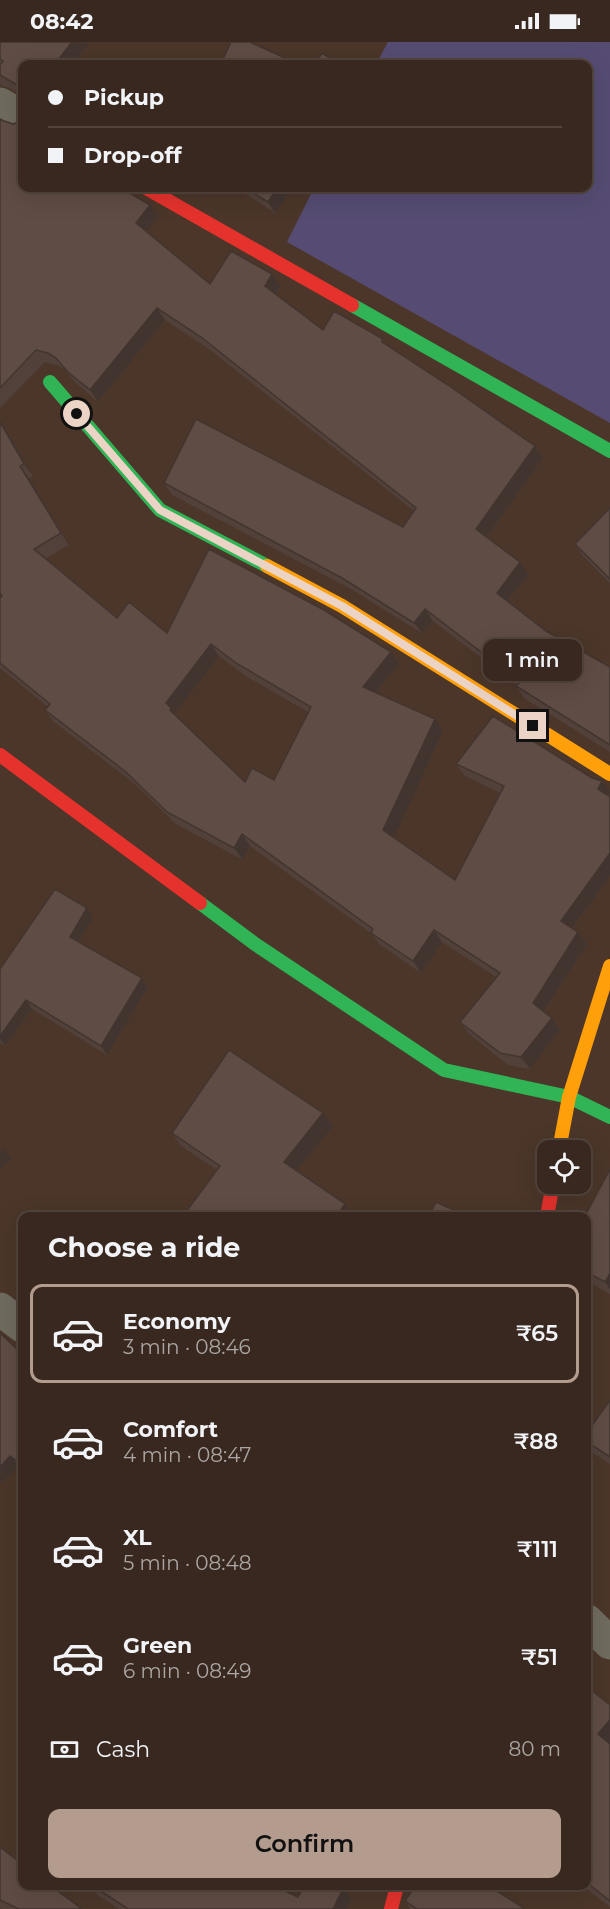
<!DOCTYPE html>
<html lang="en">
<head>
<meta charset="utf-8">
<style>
  body { margin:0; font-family:Montserrat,sans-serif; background:#3f3028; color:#f1f3f6; height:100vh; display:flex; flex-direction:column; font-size:22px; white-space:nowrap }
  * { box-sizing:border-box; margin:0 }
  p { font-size:20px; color:#aba6a4 }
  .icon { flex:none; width:33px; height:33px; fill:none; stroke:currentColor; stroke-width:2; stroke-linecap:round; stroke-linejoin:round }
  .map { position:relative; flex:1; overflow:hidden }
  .sheet { position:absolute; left:18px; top:1170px; width:573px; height:678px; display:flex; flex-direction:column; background:#38281f; border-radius:12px; box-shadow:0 6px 24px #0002,0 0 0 2px #52443d }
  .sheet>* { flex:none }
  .banner { position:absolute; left:18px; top:18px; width:574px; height:132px; border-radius:12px; box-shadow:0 6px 24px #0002,0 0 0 2px #52443d; display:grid; align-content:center; height:132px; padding:0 30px; background:#38281f }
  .fabs { position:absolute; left:537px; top:1098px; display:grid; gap:12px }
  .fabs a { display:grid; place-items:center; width:54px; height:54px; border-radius:12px; background:#38281f; box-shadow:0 6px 24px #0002,0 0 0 2px #52443d; font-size:30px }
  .end { position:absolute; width:27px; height:27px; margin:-14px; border:8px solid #ebd3c5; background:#111; box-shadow:0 0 0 3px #111 }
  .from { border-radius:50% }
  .bubble { position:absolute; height:42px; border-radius:12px; background:#38281f; box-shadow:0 6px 24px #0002,0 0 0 2px #52443d; font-size:20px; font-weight:600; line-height:42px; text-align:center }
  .banner b { display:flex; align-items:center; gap:21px; height:57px; font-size:22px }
  .banner b+b { border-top:2px solid #52443d }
  .banner i { width:15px; height:15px; background:#f1f3f6 }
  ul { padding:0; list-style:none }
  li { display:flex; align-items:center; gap:18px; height:99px; margin:0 12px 9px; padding:0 18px; border:3px solid transparent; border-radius:12px }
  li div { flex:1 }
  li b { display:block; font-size:22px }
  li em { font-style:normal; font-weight:600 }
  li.selected { border-color:#b39c8e }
  li>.icon { width:54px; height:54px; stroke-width:1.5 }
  h2 { padding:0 30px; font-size:27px; line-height:72px }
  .pay { display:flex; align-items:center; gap:15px; height:66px; padding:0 30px; font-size:22px }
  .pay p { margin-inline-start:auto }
  .action { display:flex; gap:12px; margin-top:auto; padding:12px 30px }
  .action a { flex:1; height:69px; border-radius:12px; background:#b39c8e; color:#111; font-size:24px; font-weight:600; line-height:69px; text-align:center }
  .status { display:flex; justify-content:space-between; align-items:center; height:42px; padding:0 30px; background:#38281f; direction:ltr }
  .status svg { height:16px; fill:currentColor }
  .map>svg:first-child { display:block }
  .green { fill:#564c73 }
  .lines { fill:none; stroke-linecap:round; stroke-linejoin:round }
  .street { stroke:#706b5f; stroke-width:33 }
  .fast { stroke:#30b455; stroke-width:14 }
  .slow { stroke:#ff9f0a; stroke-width:14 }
  .jam { stroke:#e5322d; stroke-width:14 }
  .wall { fill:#52413b; fill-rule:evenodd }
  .shaded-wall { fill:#423530 }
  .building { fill:#5f4c45; stroke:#423530; stroke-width:1.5; fill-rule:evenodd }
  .route { stroke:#ebd3c5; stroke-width:8 }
</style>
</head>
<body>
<div class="status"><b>08:42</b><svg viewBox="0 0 49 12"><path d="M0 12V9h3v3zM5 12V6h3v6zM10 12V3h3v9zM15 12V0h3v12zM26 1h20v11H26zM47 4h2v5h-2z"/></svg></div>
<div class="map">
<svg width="610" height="1867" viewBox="0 0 610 1867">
  <rect width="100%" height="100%" fill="#4b3629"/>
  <path class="green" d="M388,0h222v381l-323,-181 27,-54h274v-124h-212z"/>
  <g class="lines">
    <path class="street" d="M0,62l22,13
      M0,1267l22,17
      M586,1578l24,23"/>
    <path class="fast" d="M352,263l258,146
      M50,340l110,128 107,56
      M200,861l55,41 189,126 125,27 41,20"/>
    <path class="slow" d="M267,524l75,40 268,168
      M559,1108l10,-53 41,-131"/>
    <path class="jam" d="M146,146l206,117
      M0,713l200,148
      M547,1174l6,-32
      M391,1867l6,-23"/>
  </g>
  <path class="wall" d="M0,0h90l-16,22h-52v32l-12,-8 -8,-2 -2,-3z
    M0,77l128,73 30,24 -12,16 64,52 71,2 -5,8 47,36 60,9 5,7 147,100 8,12 -56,79 42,37 -21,27 38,30 64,36v85l-86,-54 -8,-12 1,-1 -84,-64 -10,13 -72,-45 -179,-94 -8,-12 239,44 11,-16 -205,-162 -44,-29 -67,82 -22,-19 -12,-14 -7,-4 -12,-3 -45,46z
    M236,146h56l-17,25z
    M0,378l33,56 -4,2 40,67 -24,14 72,59 50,15 224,19 8,12 -23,29 67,38 -49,106 61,43 45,-87 -35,-17 -9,-12 136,14 10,3 8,10 -1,5 1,1v79l-37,52 5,4 9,12 -43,67 8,7 8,12 -30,39 -22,-4 -39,-31 -9,-12 36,-45 -54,-35 -21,31 -42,-29 -7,-10 -122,-88 -7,14 -67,-36 -41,-40 -81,-62 -9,-12 3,-3 -48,-39v-70l2,-2zM219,614l25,19 64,37 -34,68 -29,2 -67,-64 -3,-4z
    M610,466v75l-27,-27 -8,-12z
    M93,875l-15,25 70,45 -41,68 -75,-46 -27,37 -5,-3v-74z
    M323,1071l10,13 -37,45 49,33 8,12h-170l34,-46 -36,-24 -9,-13z
    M610,1127v125l-24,-13v-65z
    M0,1291l22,21v116l-4,-4 -16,17 -2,-2z
    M610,1358v64l-17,-11 -7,-9v-10z
    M586,1644l24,19v202l-27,-21h3z
    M0,1805l82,62h-79l-3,-1z
    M90,1844h184l24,11 54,2 -5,10h-228l-23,-15z
    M405,1859l12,8h-7z"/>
  <path class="shaded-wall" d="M72,0h18l-16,22h-19z
    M277,146h15l-17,25 -7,-11z
    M150,163l8,11 -14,19 -8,-12z
    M272,232l9,12 -8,11 -8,-11z
    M157,266l8,12 -67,82 -8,-12z
    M0,378l33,56 -9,-12 -24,-42z
    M535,404l8,12 -59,83 -8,-12z
    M20,424l9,12 40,67 -8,-12z
    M520,520l9,12 -24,30 -8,-11z
    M425,567l8,12 -10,13 -9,-11z
    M211,602l8,12 -44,58 5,6 -2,2 -12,-19z
    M391,610l8,12 -28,35 -8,-12z
    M435,677l8,12 -51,111 -9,-12z
    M602,739l8,10v3l-4,6 -8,-11z
    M242,792l8,12 -7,14 -9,-12z
    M610,811v23l-41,57 -8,-12z
    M87,866l6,9 -17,28 -6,-8z
    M434,888l8,12 -21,31 -8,-12z
    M578,890l9,12 -46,71 -8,-12z
    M142,936l6,9 -41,68 -6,-9z
    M26,958l6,9 -27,37 -5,-7v-3z
    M552,976l8,12 -30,39 -9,-12z
    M323,1071l10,13 -40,49 -9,-13z
    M3,1106l8,11 -11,11v-18z
    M345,1162l8,12h-16z
    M610,1231v16l-5,-7z
    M10,1414l8,10 -16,17 -2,-3v-13z
    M610,1678v26l-12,-12z
    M344,1845l8,12 -5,10h-14z"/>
  <path class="building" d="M0,0h72l-17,22h-33v24l-22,-13v-10l3,-4 -3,-2z
    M231,0h19l48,22h-77z
    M322,11l17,11h-24z
    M0,77l4,2 9,3 9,-3v67h101l5,4 22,13 -14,18 74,61 21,-33 41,23 -7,12 58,44 11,-19 49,28 -1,3 66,43 87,61 -59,83 44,33 -23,31 49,38 64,36v78l-94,-59 4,-4 -95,-73 -11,14 -72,-45 -178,-95 32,-64 207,108 13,-19 -215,-171 -44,-29 -67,82 -22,-18 -12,-14 -8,-5 -12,-3 -36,38z
    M245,146h32l-9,14z
    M0,380l24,42 -4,2 41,67 -27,16 83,69 12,-16 38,31 42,-84 115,61 67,42 -28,35 72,32 -52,111 72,50 49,-94 -48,-22 37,-48 99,62 10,3 -4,8 12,8v56l-49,68 17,11 -45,71 19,15 -31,39 -21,-4 -40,-31 40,-49 -66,-43 -21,31 -42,-28 2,-4 -131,-95 -8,14 -67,-36 -41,-40 -81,-62 5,-6 -50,-41v-65l2,-2 -2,-3zM211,602l25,19 75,44 -37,73 -22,-12 -7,14 -75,-72 1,-2 -5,-5z
    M610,466v71l-35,-35z
    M55,847l32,19 -17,29 72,41 -41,68 -75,-46 -26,36v-67z
    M229,1008l94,63 -39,49 61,42 -8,12h-154l37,-50 -48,-33z
    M610,1127v104l-5,9 -19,-10v-56h-1z
    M436,1160l31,14h-38z
    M0,1291l22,21v111l-12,-9 -10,11z
    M610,1358v57l-24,-16v-7z
    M586,1644l24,19v15l-12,14 12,10v157l-24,-19z
    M0,1805l22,17v22h29l31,23h-63l-19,-9z
    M93,1844h181l24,11 6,-11h37l3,1 -11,22h-205z
    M415,1844h74l36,23h-108l-12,-8z"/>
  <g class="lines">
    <path class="route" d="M77,372l83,96 182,96 191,120"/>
  </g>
</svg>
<div class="fabs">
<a><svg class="icon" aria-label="locate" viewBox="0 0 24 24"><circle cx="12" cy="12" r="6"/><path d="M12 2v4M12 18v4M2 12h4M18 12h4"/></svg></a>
</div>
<i class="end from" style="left:77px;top:372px"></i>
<i class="end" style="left:533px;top:684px"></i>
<div class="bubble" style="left:483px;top:597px;width:99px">1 min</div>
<div class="banner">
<b><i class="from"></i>Pickup</b>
<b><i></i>Drop-off</b>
</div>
<section class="sheet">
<h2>Choose a ride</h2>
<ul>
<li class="selected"><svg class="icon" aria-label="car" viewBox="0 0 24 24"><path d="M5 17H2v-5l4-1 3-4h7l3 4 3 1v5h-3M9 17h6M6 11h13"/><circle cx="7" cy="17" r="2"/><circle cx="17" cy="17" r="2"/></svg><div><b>Economy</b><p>3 min · 08:46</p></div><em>₹65</em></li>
<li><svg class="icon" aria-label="car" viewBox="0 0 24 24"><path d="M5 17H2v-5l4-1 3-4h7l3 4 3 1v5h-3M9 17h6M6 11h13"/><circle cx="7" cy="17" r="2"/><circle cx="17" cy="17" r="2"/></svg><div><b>Comfort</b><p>4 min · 08:47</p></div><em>₹88</em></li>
<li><svg class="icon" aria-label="car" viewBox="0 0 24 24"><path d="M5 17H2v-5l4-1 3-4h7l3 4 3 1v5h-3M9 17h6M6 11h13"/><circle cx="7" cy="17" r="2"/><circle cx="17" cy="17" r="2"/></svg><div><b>XL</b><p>5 min · 08:48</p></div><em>₹111</em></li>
<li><svg class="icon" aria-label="car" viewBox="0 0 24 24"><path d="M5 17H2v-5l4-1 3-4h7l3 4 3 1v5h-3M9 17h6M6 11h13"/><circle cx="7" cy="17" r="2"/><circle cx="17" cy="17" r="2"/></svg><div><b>Green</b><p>6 min · 08:49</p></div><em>₹51</em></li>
</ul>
<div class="pay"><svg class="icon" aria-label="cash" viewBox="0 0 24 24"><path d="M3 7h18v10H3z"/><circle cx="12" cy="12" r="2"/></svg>Cash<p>80 m</p></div>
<div class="action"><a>Confirm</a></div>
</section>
</div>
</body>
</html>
